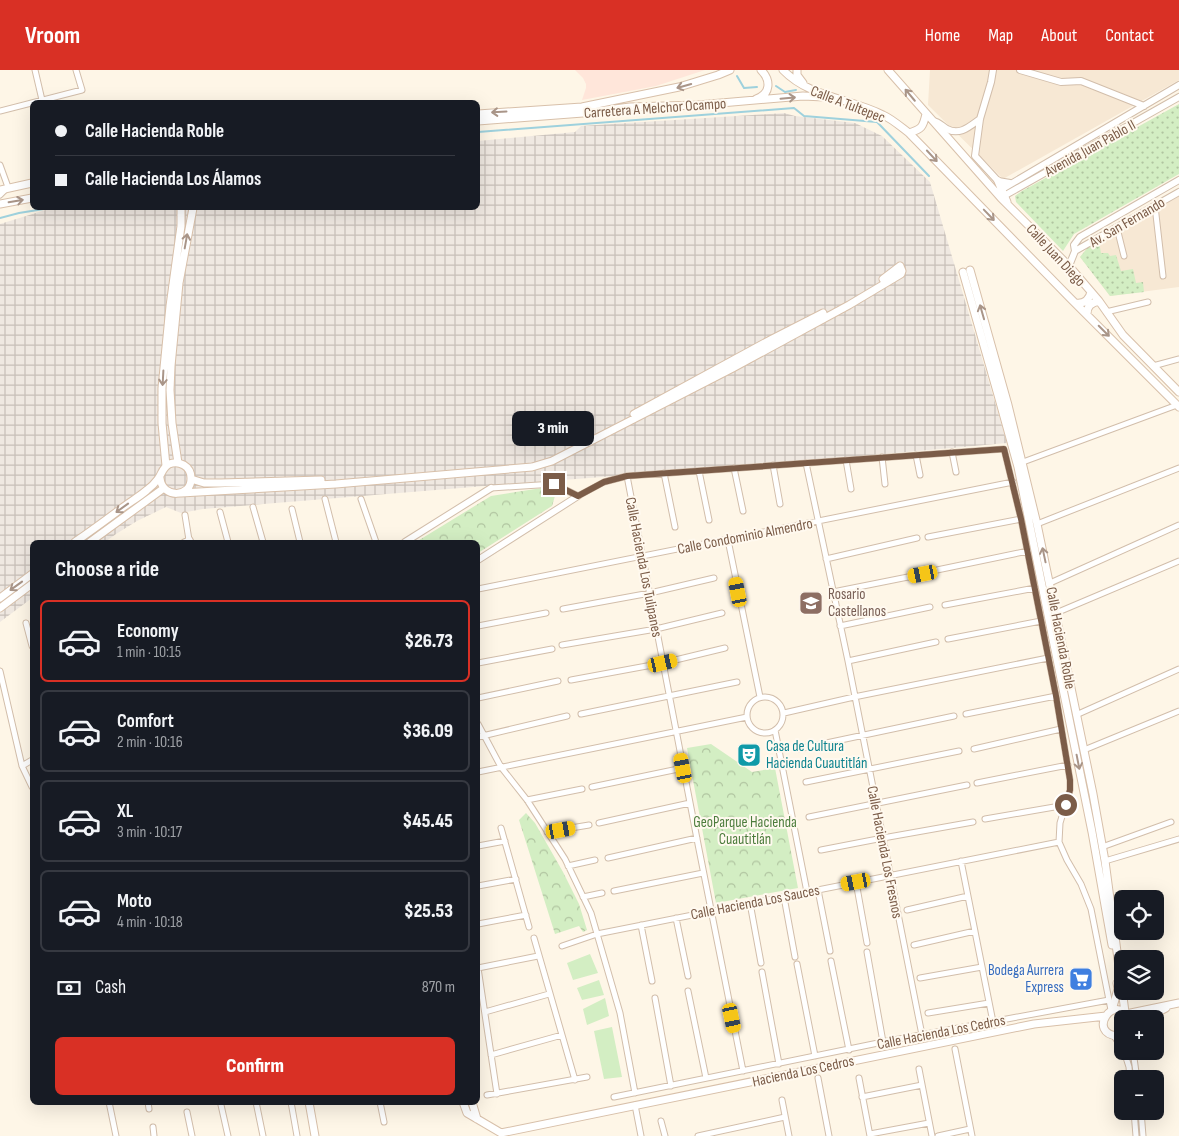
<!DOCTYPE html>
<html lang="en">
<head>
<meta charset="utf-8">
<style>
  body { margin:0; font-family:"Sofia Sans Condensed",sans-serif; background:#20242c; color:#f1f3f6; height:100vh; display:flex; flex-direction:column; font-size:19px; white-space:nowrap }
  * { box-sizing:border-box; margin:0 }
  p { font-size:16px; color:#9ea1a6 }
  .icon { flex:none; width:28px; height:28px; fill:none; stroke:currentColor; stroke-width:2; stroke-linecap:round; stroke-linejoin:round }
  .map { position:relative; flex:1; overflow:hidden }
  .panel { position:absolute; left:30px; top:470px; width:450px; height:565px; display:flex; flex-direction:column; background:#171b24; border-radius:8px; box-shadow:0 5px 20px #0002 }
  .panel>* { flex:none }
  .hud { position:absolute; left:30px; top:30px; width:450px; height:110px; border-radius:8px; box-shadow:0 5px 20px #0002; display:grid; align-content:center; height:110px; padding:0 25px; background:#171b24 }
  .buttons { position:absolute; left:1114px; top:820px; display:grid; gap:10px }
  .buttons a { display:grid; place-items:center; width:50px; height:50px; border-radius:8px; background:#171b24; box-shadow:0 5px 20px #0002; font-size:25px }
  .end { position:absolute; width:22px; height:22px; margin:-11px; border:6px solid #7b5c48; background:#fff; box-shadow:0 0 0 2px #fff }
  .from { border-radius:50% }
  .bubble { position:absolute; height:35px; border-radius:8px; background:#171b24; box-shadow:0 5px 20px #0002; font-size:16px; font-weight:800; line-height:35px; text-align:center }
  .car { position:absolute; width:15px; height:30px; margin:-15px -8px; border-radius:6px; box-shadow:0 0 4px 1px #0007; background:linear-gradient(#f5c518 24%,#345 0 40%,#f5c518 0 76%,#345 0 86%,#f5c518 0) }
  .hud b { display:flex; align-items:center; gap:18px; height:48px; font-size:19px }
  .hud b+b { border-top:1px solid #363941 }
  .hud i { width:12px; height:12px; background:#f1f3f6 }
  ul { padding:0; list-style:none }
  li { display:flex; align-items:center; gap:15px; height:82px; margin:0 10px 8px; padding:0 15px; border:2px solid #363941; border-radius:8px }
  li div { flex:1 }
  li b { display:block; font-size:19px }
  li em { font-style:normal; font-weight:800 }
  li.on { border-color:#d93025 }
  li>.icon { width:45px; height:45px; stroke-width:1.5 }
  h2 { padding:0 25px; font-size:22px; line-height:60px }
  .pay { display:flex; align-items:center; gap:12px; height:55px; padding:0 25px; font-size:19px }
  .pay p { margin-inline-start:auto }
  .action { display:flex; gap:10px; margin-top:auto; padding:10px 25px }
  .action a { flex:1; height:58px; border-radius:8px; background:#d93025; color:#fff; font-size:20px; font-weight:800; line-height:58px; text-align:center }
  header { display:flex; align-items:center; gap:30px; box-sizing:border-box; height:70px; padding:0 25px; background:#d93025; color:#fff }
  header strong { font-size:24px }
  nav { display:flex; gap:28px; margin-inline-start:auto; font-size:18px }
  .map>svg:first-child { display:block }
  .residential { fill:#f7e8d4 }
  .commercial { fill:#ffe6da }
  .industrial { fill:url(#industrial-grid) }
  .grass { fill:url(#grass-dots) }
  .park { fill:url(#park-crowns) }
  .garden { fill:#d3eec3 }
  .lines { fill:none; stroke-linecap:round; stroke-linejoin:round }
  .stream { stroke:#9ed1dd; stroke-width:2 }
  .minor-casing { stroke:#d2beab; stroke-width:7 }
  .tertiary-casing { stroke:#d2beab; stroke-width:8 }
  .secondary-casing { stroke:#d8c0aa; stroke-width:9 }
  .minor { stroke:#fff; stroke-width:5 }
  .tertiary { stroke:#fff; stroke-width:6 }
  .secondary { stroke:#fff; stroke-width:7 }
  .oneway { stroke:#a99588 }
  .route { stroke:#7b5c48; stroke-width:6 }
  .labels { text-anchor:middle; stroke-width:4; stroke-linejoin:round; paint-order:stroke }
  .street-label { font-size:15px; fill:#7b5c48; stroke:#fff9ef }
  .education-label { font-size:15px; fill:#785e54; stroke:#fff9ef; text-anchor:start }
  .culture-label { font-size:15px; fill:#0d838f; stroke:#fff9ef; text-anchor:start }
  .park-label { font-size:15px; fill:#4c7c3c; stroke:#fff9ef }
  .shop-label { font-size:15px; fill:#366cbe; stroke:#fff9ef; text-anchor:end }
</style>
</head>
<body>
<header>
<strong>Vroom</strong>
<nav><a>Home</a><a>Map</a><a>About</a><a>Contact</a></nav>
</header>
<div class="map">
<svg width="1179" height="1066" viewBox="0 0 1179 1066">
  <defs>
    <pattern id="industrial-grid" width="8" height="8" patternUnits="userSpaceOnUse" patternTransform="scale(1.25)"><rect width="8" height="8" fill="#efe8e1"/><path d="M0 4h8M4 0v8" fill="none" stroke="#c7bfb8"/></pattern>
    <pattern id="grass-dots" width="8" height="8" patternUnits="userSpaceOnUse" patternTransform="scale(1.25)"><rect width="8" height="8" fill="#d3eec3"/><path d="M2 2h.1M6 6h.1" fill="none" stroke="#b0c4a0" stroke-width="1.8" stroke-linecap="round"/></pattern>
    <pattern id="park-crowns" width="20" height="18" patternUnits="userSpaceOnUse" patternTransform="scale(1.25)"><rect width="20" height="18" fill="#d3eec3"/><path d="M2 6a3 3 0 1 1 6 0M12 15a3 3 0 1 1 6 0" fill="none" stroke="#b0c4a0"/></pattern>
  </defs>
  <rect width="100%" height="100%" fill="#fef6e7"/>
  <path class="residential" d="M930,0h249v10l-176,99 -75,-74z
    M1179,126v91l-69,9 -30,-39 9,-11z"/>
  <path class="commercial" d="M575,0h130l-49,16 -74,14 4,-12v-4l-3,-6z"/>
  <path class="industrial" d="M784,43l11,3 60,7 27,13 48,46 77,261 -212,19 -284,22 -308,25 -22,4 -15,-6 -29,14 -21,13 -11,8h-73v56l-32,24v-398l52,-16h426v-67l97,-9 6,-6z"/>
  <path class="grass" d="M1179,34v70l-105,60 -11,17 -47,-49 -1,-6 7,-5z
    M1099,172l2,11h7l2,3 6,-1 5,16 12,-2 3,14 7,-1 1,10 -34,4 -30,-39 9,-11z"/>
  <path class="park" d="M548,417l7,9 -3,10 -74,47v-11h-62l75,-46z
    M711,674l41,28 23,-4 23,120 -82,15 -29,-155z
    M526,743l9,10 28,49 16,32 8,26 -4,2 -4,-6 -24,8 -36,-114z"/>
  <path class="garden" d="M590,884l8,19 -25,7 -6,-17z
    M599,910l5,15 -22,5 -5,-12z
    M605,928l4,18 -22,9 -4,-16z
    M612,957l10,50 -18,2 -10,-48z"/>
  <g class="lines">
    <path class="stream" d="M737,6l7,12 13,-1
      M776,16l9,6 11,-2
      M478,62l316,-24 10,8 73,6 52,54
      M0,148l19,-5 31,-5"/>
    <g class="minor-casing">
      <path id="minor" d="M35,0l7,30
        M0,41l82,-21 -6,-20
        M0,95l8,22 -8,8
        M1155,136l8,70
        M1117,158l7,28
        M1106,242l42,-10
        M1153,296l26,-7
        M952,382l4,20
        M916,385l4,20
        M882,387l3,27
        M846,390l5,29
        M1023,392l154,-57
        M806,393l42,198 74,374
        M773,395l7,39
        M734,398l9,43
        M699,401l10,49
        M664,403l11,54
        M627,406c38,198 76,397 116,595
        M491,418l63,-4 24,12 26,-14 23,-6 377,-27 17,70 35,177 14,84v10l-10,33 -1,19 8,18 14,24 10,25 20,101
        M325,429l11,43
        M361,429l15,43
        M253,437l10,35
        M292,439l8,33
        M220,442l8,30
        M1037,454l142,-56
        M928,467l93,-18
        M728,470l32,157
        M184,472l5,-2 -4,-25
        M826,489l91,-21
        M937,500l91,-19
        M1050,513l129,-58
        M478,519l535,-107
        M833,522l90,-18
        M945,535l90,-17
        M563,539l87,-16 64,-15
        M1056,543l123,-52
        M26,553l6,23
        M478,556l68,-13
        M840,556l90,-19
        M948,569l93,-18
        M562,575l94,-16 66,-16
        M848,591l88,-19
        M478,593l74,-14
        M0,601l22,95 10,21
        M571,610l92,-17 62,-15
        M747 645a18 18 0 1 1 36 0a18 18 0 1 1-36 0Z
        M478,628l80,-17
        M784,643l70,-16 194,-39
        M581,644l156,-32
        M966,644l90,-18
        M1076,645l103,-46
        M478,654l23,43 26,33 38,59 26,54 29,100 15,80
        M775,660l32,162
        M478,667l89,-21
        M798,679l156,-33
        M974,679l87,-20
        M1084,680l95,-39
        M22,696l10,-6
        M478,702l269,-55
        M806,712l153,-31
        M977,713l91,-18
        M592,717l91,-19
        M527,730l55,-11
        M809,747l158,-32
        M985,749l81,-14
        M599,753l91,-20
        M501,758l28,99
        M547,762l42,-7
        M478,776l27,-5
        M1102,777l69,-25
        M821,780l62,-12 90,-16
        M608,788l89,-20
        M961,791l32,161
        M1105,791l74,-22
        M568,796l27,-6
        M856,812l11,61
        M478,816l38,-7
        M818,820l12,61
        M614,821l89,-18
        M583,827l19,-4
        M784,827l11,60
        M750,833l11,60
        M907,840l61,-14
        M676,848l12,58
        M478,854l48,-9
        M641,855l11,56
        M534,868l41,142
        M914,875l61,-14
        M562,876l35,-12 462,-92
        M867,882l16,90
        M831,891l18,89
        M797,894l18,92
        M478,898l19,126
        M478,898l60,-12
        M762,902l17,92
        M920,908l62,-11
        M688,921l18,87
        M655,928l16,88
        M485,942l64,-18
        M928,943l61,-10
        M1114,966l8,12
        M955,979l17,87
        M1124,981l5,16 1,12
        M1133,981l4,28
        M491,985l71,-20
        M919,999l13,67
        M818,1008l11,58
        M859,1008l11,58
        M487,1025l100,-18
        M614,1027l269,-55 226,-42
        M862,1027l60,-12
        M782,1030l7,36
        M109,1032l7,34
        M148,1032l1,7
        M256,1032l7,34
        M291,1032l6,34
        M380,1032l4,20
        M221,1035l7,31
        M635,1035l6,31
        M1134,1041l2,25
        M1141,1041l2,25
        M187,1042l5,24
        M661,1051l4,15
        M153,1057l1,9
        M870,1064l59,-11
        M698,1066l87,-19
        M938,1066l32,-7"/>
    </g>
    <g class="tertiary-casing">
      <path id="tertiary" d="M993,0l-2,12 -11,37 -5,37 23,25 12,2
        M1020,0l41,12 20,-1 63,25
        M933,51c6,1 9,5 14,8 13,7 23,-3 33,-10
        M999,121l180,-106
        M1002,127l177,-100
        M1075,181l104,-59
        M1069,196l6,-15 -1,-6 6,-8 99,-57
        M405,472l86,-54
        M478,490l100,-64"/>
    </g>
    <g class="secondary-casing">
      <path id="secondary" d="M783,0c27,28 67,28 100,45 9,4 18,12 26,18l161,165 109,109
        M797,0v5l6,8
        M888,0l113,128 68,68 30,35 24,34 56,57
        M756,29c15,-5 15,-19 5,-29
        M478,44l104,-7 97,-20 39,-12 12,-5
        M478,51l105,-8 47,-6 68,-2 105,-9 21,1
        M909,63c13,-4 14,-6 17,-19
        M998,111l9,21
        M0,120l32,-7
        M0,134l32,-6
        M970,200l38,135 29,119 56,270 12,67 20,151
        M963,202l35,123 20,72 74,365 20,113
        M883,209l17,-13
        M1076,233c8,1 13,-3 15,-11
        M1087,244c0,-8 4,-11 12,-13
        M634,344l138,-75 51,-26
        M178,393l-6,-40 -2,-33 1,-24 8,-83 14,-75
        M166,396l-4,-43v-35l8,-82 11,-80v-18
        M191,409l13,4h17l100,-3
        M181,423l155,-9 196,-17 20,-6 179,-92 118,-64 52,-31 1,-3 -2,-5
        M189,470l1,2
        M75,472c16,-11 31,-22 47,-34 8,-6 17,-11 25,-18 4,-3 8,-7 11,-11 4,-5 4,-11 11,-15 10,-4 22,2 22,14 1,20 -29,21 -31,0
        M90,472l74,-54
        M0,528l32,-24
        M0,538l32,-24
        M1112,940l6,-21 -1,-6
        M1126,944l53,-11
        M1145,949l21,-11
        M1118,966c-32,-2 -4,-45 11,-17
        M309,1032l6,34
        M463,1032l4,11 34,20 533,-109 72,-8
        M472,1032l5,17"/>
    </g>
    <use href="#minor" class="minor"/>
    <use href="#tertiary" class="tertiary"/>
    <use href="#secondary" class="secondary"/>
  </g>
  <defs><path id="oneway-shaft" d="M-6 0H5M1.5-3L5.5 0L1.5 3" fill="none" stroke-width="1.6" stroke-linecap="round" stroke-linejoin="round" transform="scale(1.25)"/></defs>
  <g class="oneway">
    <use href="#oneway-shaft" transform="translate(684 16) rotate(164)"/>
    <use href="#oneway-shaft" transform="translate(910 25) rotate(-130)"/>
    <use href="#oneway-shaft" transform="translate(788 28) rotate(-5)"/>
    <use href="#oneway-shaft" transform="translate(499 42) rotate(177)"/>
    <use href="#oneway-shaft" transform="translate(932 86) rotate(47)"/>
    <use href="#oneway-shaft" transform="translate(16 131) rotate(-9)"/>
    <use href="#oneway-shaft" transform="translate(989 145) rotate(46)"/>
    <use href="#oneway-shaft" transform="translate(186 171) rotate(-80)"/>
    <use href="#oneway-shaft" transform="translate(982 242) rotate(-106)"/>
    <use href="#oneway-shaft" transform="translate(1104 261) rotate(45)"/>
    <use href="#oneway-shaft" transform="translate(163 308) rotate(93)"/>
    <use href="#oneway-shaft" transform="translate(122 438) rotate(144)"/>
    <use href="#oneway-shaft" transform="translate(1044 485) rotate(-102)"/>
    <use href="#oneway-shaft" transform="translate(16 516) rotate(144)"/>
    <use href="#oneway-shaft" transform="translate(1078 692) rotate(79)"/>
  </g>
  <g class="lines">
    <path class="route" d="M554,414l24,12 26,-14 23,-6 377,-27 17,70 35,177 14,84v10l-4,15"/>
  </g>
  <defs>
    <g id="school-square" transform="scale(1.25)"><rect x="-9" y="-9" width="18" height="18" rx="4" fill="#8d6e63" stroke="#fff9ef"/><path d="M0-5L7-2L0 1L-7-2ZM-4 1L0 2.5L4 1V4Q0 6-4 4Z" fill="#fff"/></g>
    <g id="theatre-square" transform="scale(1.25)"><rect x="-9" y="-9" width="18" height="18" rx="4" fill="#0f9aa8" stroke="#fff9ef"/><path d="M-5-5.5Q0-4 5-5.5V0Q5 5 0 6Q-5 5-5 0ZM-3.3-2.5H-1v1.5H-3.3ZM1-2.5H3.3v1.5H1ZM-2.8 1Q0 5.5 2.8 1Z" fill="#fff"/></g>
    <g id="supermarket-square" transform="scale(1.25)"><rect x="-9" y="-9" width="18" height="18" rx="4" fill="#3f7fe0" stroke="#fff9ef"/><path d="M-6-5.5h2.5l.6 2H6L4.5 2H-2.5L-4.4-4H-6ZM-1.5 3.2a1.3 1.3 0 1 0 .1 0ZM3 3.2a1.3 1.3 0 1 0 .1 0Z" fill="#fff"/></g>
  </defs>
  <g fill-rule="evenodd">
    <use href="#school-square" x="811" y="533"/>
    <use href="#theatre-square" x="749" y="685"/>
    <use href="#supermarket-square" x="1081" y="909"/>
  </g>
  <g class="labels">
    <g class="street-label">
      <text transform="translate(848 34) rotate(21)" y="5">Calle A Tultepec</text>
      <text transform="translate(655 38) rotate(-4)" y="5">Carretera A Melchor Ocampo</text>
      <text transform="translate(1090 78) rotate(-29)" y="5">Avenida Juan Pablo II</text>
      <text transform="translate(1127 152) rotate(-30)" y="5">Av. San Fernando</text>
      <text transform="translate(1056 185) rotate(47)" y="5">Calle Juan Diego</text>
      <text transform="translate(745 466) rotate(-11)" y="5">Calle Condominio Almendro</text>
      <text transform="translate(644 497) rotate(79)" y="5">Calle Hacienda Los Tulipanes</text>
      <text transform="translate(1061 568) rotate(79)" y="5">Calle Hacienda Roble</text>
      <text transform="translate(885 782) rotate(79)" y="5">Calle Hacienda Los Fresnos</text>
      <text transform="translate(755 832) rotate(-11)" y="5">Calle Hacienda Los Sauces</text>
      <text transform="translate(941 962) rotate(-11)" y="5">Calle Hacienda Los Cedros</text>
      <text transform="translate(803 1001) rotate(-12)" y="5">Hacienda Los Cedros</text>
    </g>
    <g class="education-label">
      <text x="828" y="529">Rosario<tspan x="828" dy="17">Castellanos</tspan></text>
    </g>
    <g class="culture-label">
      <text x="766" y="681">Casa de Cultura<tspan x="766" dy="17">Hacienda Cuautitlán</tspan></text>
    </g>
    <g class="park-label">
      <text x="745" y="757">GeoParque Hacienda<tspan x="745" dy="17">Cuautitlán</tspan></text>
    </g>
    <g class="shop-label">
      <text x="1064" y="905">Bodega Aurrera<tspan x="1064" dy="17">Express</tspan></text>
    </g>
  </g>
</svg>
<div class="buttons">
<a><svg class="icon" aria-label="locate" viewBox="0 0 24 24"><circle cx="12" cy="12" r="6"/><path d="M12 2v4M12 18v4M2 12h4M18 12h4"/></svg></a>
<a><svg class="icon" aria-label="layers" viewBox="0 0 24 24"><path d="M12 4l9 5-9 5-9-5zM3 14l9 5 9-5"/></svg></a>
<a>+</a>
<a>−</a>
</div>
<i class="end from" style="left:1066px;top:735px"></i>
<i class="end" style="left:554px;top:414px"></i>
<div class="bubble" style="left:512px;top:341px;width:82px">3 min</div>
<i class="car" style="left:923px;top:504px;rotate:259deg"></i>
<i class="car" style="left:738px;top:522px;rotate:349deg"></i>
<i class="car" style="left:663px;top:593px;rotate:77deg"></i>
<i class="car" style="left:683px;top:698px;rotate:349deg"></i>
<i class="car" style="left:561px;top:760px;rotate:80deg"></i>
<i class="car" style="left:856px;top:812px;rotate:259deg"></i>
<i class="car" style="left:732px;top:948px;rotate:168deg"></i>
<div class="hud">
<b><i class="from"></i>Calle Hacienda Roble</b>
<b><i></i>Calle Hacienda Los Álamos</b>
</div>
<section class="panel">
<h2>Choose a ride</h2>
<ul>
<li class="on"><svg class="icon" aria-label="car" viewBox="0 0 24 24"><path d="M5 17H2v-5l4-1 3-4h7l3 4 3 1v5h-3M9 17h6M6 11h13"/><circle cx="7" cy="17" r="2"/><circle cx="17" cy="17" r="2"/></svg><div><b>Economy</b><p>1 min · 10:15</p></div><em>$26.73</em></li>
<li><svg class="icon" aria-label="car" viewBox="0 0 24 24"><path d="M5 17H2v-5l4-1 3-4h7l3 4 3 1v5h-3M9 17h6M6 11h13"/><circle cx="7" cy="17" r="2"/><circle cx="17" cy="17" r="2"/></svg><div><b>Comfort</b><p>2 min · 10:16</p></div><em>$36.09</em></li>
<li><svg class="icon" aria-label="car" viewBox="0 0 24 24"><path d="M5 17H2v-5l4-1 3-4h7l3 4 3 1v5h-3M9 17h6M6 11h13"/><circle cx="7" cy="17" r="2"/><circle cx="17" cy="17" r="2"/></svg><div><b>XL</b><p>3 min · 10:17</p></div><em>$45.45</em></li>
<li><svg class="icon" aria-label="car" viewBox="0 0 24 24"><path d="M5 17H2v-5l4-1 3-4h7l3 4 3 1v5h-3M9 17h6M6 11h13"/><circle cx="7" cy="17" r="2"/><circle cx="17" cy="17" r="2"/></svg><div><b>Moto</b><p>4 min · 10:18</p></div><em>$25.53</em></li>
</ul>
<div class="pay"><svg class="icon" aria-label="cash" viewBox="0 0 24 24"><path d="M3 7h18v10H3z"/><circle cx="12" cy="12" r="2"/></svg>Cash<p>870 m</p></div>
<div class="action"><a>Confirm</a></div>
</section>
</div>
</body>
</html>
